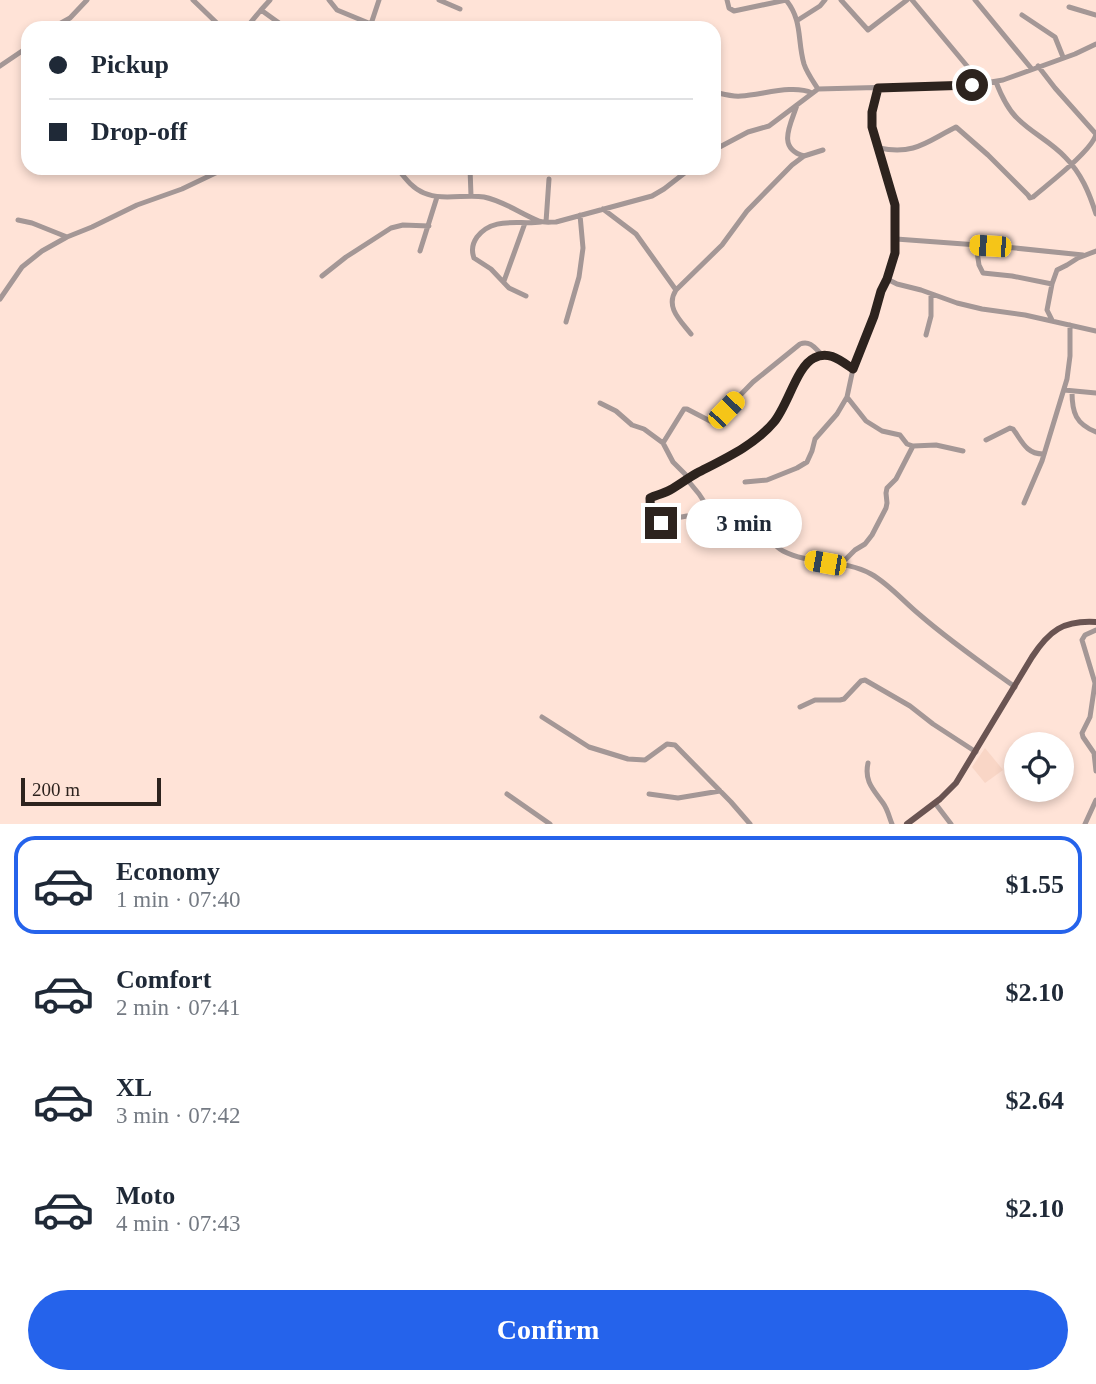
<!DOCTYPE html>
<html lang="en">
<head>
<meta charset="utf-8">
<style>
  body { margin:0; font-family:Georgia,serif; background:#f2f2f3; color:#1f2937; height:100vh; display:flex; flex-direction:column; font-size:26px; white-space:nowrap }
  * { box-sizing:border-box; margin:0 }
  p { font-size:23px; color:#747a83 }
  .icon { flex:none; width:38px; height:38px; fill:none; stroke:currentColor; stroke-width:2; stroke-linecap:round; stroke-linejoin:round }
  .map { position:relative; height:824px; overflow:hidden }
  .details { display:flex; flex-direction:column; background:#fff; flex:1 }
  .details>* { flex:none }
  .hud { position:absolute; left:21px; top:21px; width:700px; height:154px; border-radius:21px; box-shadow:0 4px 10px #0003; display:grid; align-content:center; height:154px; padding:0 28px; background:#fff }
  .buttons { position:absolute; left:1004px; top:732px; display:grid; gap:14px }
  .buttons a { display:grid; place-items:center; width:70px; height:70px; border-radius:50%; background:#fff; box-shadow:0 4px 10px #0003; font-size:35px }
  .scale { position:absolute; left:21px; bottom:18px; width:140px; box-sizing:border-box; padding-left:7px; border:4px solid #2d231e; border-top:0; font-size:19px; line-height:24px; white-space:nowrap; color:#2d231e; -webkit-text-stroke:5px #ffe3d7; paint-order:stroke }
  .end { position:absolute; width:32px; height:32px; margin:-16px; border:9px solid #2d231e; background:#fff; box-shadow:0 0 0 4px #fff }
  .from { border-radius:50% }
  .bubble { position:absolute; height:49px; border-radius:24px; background:#fff; box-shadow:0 4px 10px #0003; font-size:23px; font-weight:800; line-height:49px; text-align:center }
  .car { position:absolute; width:21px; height:42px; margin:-21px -10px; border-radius:9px; box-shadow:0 0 5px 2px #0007; background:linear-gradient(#f5c518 24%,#345 0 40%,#f5c518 0 76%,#345 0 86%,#f5c518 0) }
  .hud b { display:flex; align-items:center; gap:24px; height:66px; font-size:26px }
  .hud b+b { border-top:2px solid #e0e1e3 }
  .hud i { width:18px; height:18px; background:#1f2937 }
  ul { padding:12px 0 0; list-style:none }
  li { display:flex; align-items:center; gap:21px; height:98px; margin:0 14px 10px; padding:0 14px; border:4px solid transparent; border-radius:21px }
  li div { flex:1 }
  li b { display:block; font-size:26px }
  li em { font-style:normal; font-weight:800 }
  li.current { border-color:#2563eb }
  li>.icon { width:63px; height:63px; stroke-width:1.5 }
  .action { display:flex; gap:14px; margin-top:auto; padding:14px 28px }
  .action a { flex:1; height:80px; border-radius:42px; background:#2563eb; color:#fff; font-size:28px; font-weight:800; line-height:80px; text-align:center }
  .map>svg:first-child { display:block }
  .built { fill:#f9d6c6 }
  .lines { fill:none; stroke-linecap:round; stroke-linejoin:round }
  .minor { stroke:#a49796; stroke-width:5 }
  .major { stroke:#6a5452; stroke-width:6 }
  .route { stroke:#2d231e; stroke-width:9 }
</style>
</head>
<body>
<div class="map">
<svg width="1096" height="824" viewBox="0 0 1096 824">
  <rect width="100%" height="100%" fill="#ffe3d7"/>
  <path class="built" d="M985,748l18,22 -18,13 -13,-16z"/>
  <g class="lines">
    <path class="minor" d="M193,0l29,28
      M270,0l-9,10 25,18
      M329,0l8,10 34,14 1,4
      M439,0l21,9
      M727,0l2,8 5,3 52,-11
      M786,0c17,21 11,40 18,64 3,9 9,17 14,25
      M841,0l27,30 39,-30
      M912,0l70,84
      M975,0l56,68
      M1069,7l27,8
      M1022,15l33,22 8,20
      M798,20l22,-14 5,-6
      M371,24l8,-24
      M52,28l18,-10 17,-18
      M246,28l15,-18
      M0,66l28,-19
      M996,82c5,13 11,27 22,37 14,14 33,23 47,38 16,16 24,35 31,57
      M714,92c9,2 18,5 27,4 21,-1 52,-12 71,-3
      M797,105c-6,19 -21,43 7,51l19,-6
      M879,148c36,7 47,-6 77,-21l32,28 40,40 2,3 3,-1c15,-13 60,-47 63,-63l-41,-46 -17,-22
      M714,150l34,-18 21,-6 49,-37 155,-4 30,-5 72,-26 21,-10
      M397,168c8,10 15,20 27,25 19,8 41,1 60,4 20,4 37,17 55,24 5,2 11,1 17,1l96,-26 12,-7 27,-21
      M470,168l1,28
      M603,209l33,25 40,56
      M18,220l14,3 35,14 25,-10 45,-22 45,-16 44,-21
      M546,222l3,-43
      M896,239l109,8 78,8
      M976,245l3,20 4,8 29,3 40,8
      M420,251l17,-54
      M322,276l24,-19 45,-29 12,-3 26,1
      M887,279l10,5 24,6 36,13 25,6 43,6 71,16
      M504,281l21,-58
      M526,296l-17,-8 -18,-19 -17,-11c-3,-8 -2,-14 3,-21 16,-21 42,-12 64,-15
      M0,299l22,-32 20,-16 25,-14
      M1052,320l-5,-10 5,-26 5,-14 10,-5 11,-7 18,-7
      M566,322l13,-45 4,-29 -3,-33
      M691,334c-11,-14 -26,-27 -15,-44l46,-45 25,-34 45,-46 12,-9
      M926,335l5,-19v-22
      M822,355c-7,-7 -12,-15 -22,-11l-47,38 -37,38 -4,2 -25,-13h-3l-21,34 10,19 12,12 5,9 9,11 27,41c11,0 14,-12 23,-10 15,2 22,20 34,26 27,14 61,8 88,23 18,10 33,28 49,41 30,26 63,49 95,72
      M1064,390l32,3
      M1072,392c0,21 4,32 24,40
      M847,397l19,24 16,10 18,4 7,9 6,2 23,-1 27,6
      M600,403l16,8 16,14 12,4 19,14
      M986,440l24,-12 3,1c9,12 13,25 30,25
      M745,482l22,-2 30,-12 10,-6 5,-11 3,-12 22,-25 10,-17 6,-28 21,-53 8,-30 10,-22 3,-11v-48l-23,-78v-15l6,-24
      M1024,503l18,-42 25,-82 3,-23v-31
      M715,520l-28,-4 -17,3 -17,6 -3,-6 -1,-18c5,-7 15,-7 23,-12 8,-4 15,-10 22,-15 24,-13 49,-24 69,-42 8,-7 15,-15 21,-25 9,-15 13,-42 30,-50 15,-6 27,4 39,12
      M841,564l14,-14 10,-6 7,-9 14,-27 1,-5 -1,-10 1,-5 9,-9 17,-33
      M1096,630l-11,5 -3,5 13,43 -5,34 -8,16 1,4 11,16 2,18
      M800,707l15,-7h25l4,-1 17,-18 4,-1 45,26 23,18 43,28
      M542,717l47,30 39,12 17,1 22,-16 8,1 56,57 19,22
      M868,763c-4,18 5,26 15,40 5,7 6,14 9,21
      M507,794l43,30
      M649,794l29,4 42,-7
      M935,803l16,21
      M1085,824l11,-24"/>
    <path class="major" d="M907,824l33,-25 16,-16 76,-126c17,-26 31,-37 64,-35"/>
  </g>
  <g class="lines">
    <path class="route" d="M661,523l-6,2 -4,-2 -1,-25c6,-3 13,-4 20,-8 9,-5 18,-12 27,-17 27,-14 58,-28 77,-51 14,-17 23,-56 40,-64 15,-8 27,3 39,11l21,-53 7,-25 6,-12 8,-26v-48l-23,-78v-15l6,-24 94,-3"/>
  </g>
</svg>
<div class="buttons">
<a><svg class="icon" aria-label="locate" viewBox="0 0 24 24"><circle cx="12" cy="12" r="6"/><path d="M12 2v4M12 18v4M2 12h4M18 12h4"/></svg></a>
</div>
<div class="scale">200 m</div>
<i class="end from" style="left:972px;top:85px"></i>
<i class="end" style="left:661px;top:523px"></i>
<div class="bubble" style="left:686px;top:499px;width:116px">3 min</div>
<i class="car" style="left:990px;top:246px;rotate:274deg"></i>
<i class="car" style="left:726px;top:410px;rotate:44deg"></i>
<i class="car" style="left:825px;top:563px;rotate:280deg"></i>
<div class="hud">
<b><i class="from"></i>Pickup</b>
<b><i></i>Drop-off</b>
</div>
</div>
<section class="details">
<ul>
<li class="current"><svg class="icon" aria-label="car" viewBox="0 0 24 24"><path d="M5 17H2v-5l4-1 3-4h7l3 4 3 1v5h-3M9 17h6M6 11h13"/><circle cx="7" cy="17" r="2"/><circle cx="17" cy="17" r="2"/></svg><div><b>Economy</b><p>1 min · 07:40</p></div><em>$1.55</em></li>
<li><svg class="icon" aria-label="car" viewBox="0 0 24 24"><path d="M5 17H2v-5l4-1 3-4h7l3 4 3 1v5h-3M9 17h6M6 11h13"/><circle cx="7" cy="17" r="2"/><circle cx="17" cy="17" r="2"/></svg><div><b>Comfort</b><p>2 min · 07:41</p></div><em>$2.10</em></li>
<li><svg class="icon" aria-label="car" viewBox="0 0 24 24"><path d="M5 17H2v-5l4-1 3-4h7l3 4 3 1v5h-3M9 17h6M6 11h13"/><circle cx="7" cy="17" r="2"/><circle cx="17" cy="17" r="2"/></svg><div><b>XL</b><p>3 min · 07:42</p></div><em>$2.64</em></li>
<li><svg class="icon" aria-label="car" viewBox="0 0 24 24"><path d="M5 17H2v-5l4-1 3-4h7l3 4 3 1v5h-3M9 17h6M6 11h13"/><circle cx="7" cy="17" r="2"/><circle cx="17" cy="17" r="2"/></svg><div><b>Moto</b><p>4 min · 07:43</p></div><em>$2.10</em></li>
</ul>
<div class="action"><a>Confirm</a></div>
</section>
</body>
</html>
